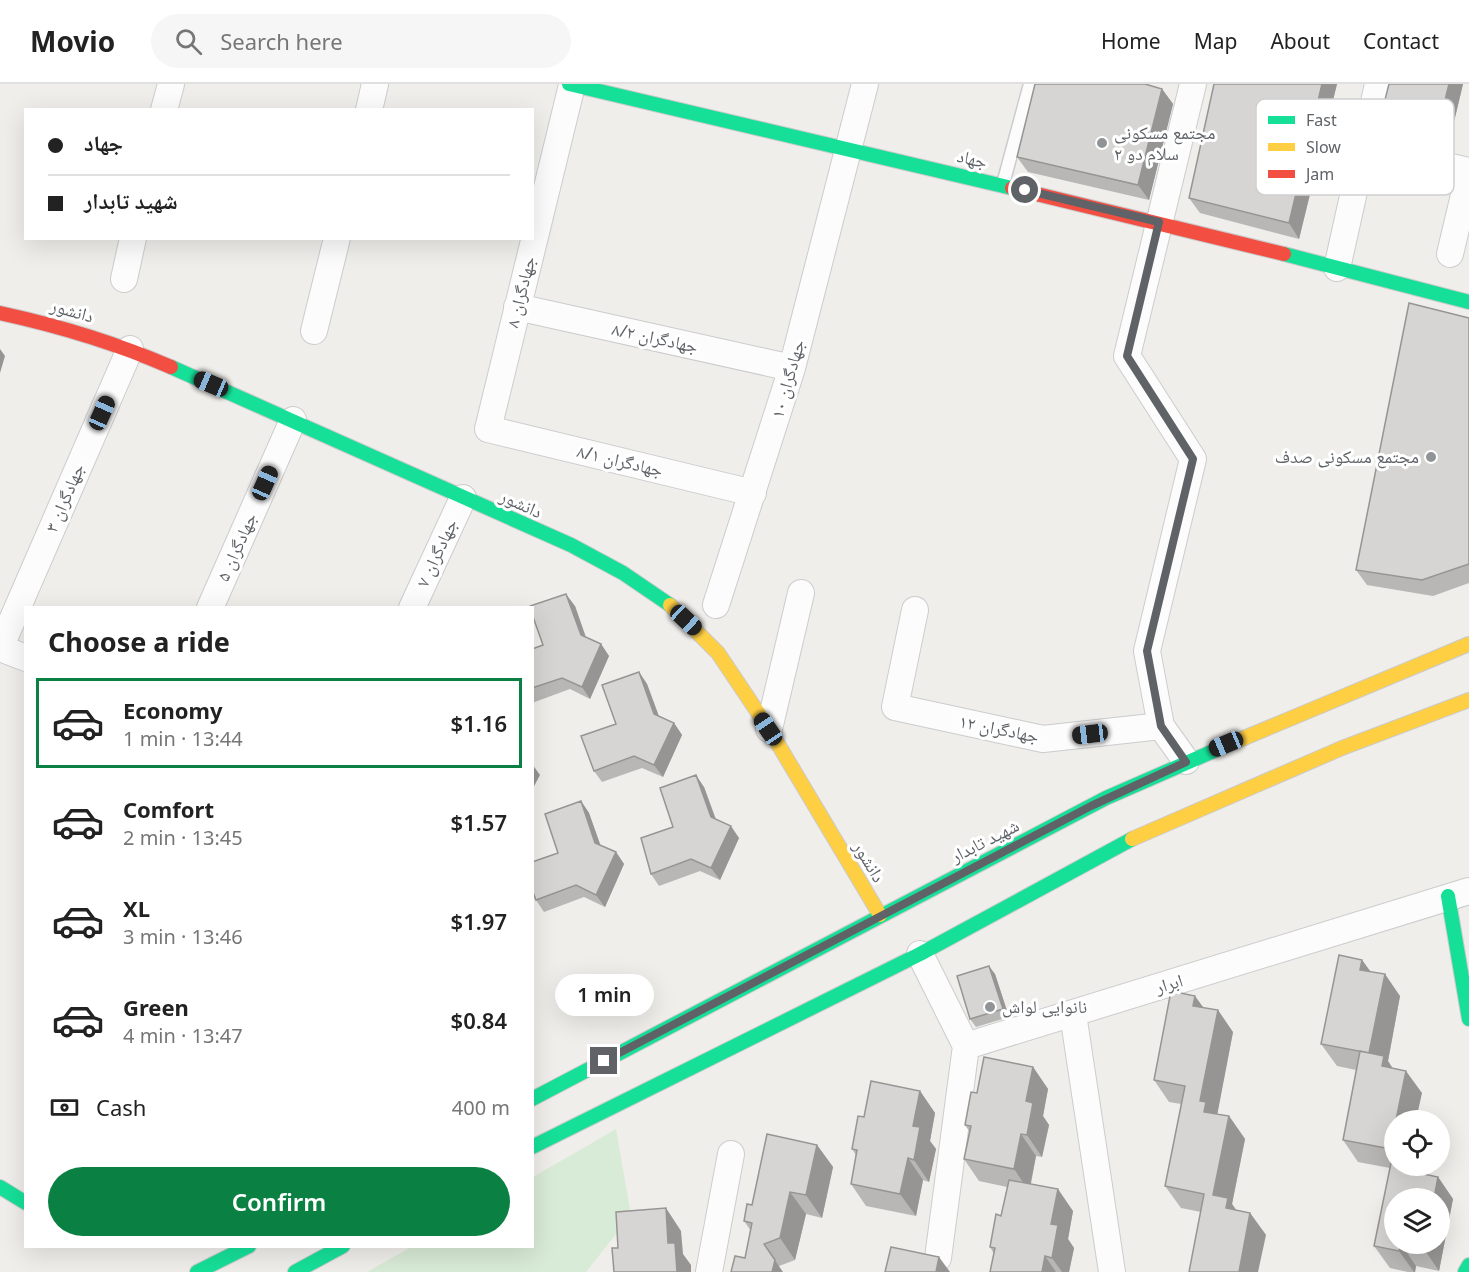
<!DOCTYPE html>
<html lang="en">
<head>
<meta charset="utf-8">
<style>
  body { margin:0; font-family:"Noto Sans","Noto Naskh Arabic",sans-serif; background:#f6f6f6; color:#222; height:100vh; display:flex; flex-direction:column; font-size:22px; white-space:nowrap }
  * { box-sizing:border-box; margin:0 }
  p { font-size:20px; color:#767676 }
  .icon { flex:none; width:33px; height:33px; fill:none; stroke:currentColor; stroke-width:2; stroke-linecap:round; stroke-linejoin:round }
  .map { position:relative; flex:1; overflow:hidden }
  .side { position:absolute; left:24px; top:522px; width:510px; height:642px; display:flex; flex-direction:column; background:#fff; border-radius:0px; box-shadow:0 6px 24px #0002 }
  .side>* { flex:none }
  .hud { position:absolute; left:24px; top:24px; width:510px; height:132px; border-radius:0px; box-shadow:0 6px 24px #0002; display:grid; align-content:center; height:132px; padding:0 24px; background:#fff }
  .controls { position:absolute; left:1384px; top:1026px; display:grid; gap:12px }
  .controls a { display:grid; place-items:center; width:66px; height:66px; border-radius:50%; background:#fff; box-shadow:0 6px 24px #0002; font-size:30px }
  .end { position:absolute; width:27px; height:27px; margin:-14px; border:8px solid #5f6368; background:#fff; box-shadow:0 0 0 3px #fff }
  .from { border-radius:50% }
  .bubble { position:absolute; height:42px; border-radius:21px; background:#fff; box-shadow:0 6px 24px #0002; font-size:20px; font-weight:600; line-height:42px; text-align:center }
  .car { position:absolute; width:18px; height:36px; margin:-18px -9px; border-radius:8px; box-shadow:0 0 4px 2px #0007; background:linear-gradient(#222 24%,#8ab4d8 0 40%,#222 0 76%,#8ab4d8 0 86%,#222 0) }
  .hud b { display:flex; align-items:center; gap:21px; height:57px; font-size:22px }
  .hud b+b { border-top:2px solid #e0e0e0 }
  .hud i { width:15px; height:15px; background:#222 }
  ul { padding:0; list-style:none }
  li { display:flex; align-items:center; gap:18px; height:90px; margin:0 12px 9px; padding:0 12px; border:3px solid transparent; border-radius:0px }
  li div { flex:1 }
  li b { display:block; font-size:22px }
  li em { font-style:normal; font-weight:600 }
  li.selected { border-color:#0b8043 }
  li>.icon { width:54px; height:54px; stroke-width:1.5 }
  h2 { padding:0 24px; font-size:27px; line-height:72px }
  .pay { display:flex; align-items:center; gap:15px; height:66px; padding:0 24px; font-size:22px }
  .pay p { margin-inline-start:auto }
  .primary-button { display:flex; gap:12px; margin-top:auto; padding:12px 24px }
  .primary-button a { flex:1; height:69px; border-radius:36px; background:#0b8043; color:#fff; font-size:24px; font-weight:600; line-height:69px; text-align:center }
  header { display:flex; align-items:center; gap:36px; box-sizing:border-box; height:84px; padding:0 30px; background:#fff; border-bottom:2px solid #e0e0e0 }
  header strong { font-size:28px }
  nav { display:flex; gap:33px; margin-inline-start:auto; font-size:21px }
  .search { width:420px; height:54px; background:#f6f6f6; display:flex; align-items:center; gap:15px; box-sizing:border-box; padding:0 21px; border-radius:33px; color:#767676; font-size:22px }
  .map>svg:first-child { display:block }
  .green { fill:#d8ebd6 }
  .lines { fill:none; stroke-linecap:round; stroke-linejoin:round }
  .lane-casing { stroke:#cbcccc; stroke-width:15 }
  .street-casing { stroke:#cbcccc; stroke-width:28 }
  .fast-casing { stroke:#cacacb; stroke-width:16 }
  .slow-casing { stroke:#cacacb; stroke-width:16 }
  .jam-casing { stroke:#cacacb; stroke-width:16 }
  .lane { stroke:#fdfcfc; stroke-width:12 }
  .street { stroke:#fdfcfc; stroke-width:26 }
  .fast { stroke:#16e098; stroke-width:14 }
  .slow { stroke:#ffcf43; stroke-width:14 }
  .jam { stroke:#f24e42; stroke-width:14 }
  .wall { fill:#b8b7b5 }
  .shaded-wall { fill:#969594 }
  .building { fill:#d6d5d3; stroke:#969594; stroke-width:1.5 }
  .route { stroke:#5f6368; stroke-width:8 }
  .poi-dot { fill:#919496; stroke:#fff; stroke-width:2 }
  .labels { text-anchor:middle; stroke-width:6; stroke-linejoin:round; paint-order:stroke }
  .poi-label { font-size:18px; fill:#5f6368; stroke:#fff; text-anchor:start }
  .street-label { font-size:18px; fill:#5f6368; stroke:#fff }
  .key { fill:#fff; stroke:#cfd0d2; stroke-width:1.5 }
  .key-label { font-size:16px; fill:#5f6368 }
</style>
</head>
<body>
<header>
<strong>Movio</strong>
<div class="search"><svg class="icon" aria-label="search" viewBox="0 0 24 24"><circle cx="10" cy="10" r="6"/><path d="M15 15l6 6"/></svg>Search here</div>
<nav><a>Home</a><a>Map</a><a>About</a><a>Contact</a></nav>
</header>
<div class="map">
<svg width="1469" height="1188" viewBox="0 0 1469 1188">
  <rect width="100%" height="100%" fill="#efeeea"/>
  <path class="green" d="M616,1045l15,86 -45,57h-219l44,-25 121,-1 1,-69z"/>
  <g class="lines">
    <g class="lane-casing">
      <path id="lane" d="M1003,100l27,-100"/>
    </g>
    <g class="street-casing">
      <path id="street" d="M572,1l-84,344 265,64
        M164,26l7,-26
        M369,26l6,-26
        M1408,73l61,14
        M1450,170l19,-80
        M1337,184l41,-184
        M124,195l9,-41
        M517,223l275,61
        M314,247l23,-93
        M716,521l76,-237 73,-284
        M210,524l83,-188
        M412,524l51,-110
        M915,526l-20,97 148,32 118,-13 25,35
        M26,574l-26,-10 130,-299
        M1161,642l-14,-75 46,-192 -66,-103 66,-272
        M769,645l32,-136
        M920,870l46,92 503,-155
        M1073,930l39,258
        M938,1174l28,-212
        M709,1188l22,-118"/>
    </g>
    <g class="fast-casing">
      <path id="fast" d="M569,0l443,104
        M1284,170l185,48
        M171,283l400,178 52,28 47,32
        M1448,812l21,123
        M532,1015l574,-301 126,-55
        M532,1063l388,-193 212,-115
        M0,1103l26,16
        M197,1188l52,-26
        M295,1188l48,-26
        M1465,1188l4,-7"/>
    </g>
    <g class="slow-casing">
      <path id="slow" d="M670,521l48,48 51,76 111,186
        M1232,659l237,-99
        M1132,755l210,-91 127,-48"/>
    </g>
    <g class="jam-casing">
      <path id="jam" d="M1012,104l272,66
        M0,229c60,13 116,30 171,54"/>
    </g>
    <use href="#lane" class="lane"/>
    <use href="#street" class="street"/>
    <use href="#fast" class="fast"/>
    <use href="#slow" class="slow"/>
    <use href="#jam" class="jam"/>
  </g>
  <path class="wall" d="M1214,0h123l-38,155 -99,-26 -11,-15z
    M1389,0h74l-15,63 -57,-12 -11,-16z
    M1162,5l11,15 -24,96 -121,-28 -11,-15z
    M1469,234v265l-36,13 -66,-11 -11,-15z
    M575,522l11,31 15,7 8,12 -19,43 -20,-10 -38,14v-54l11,-4z
    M639,588l8,12 12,32 15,7 8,12 -19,42 -21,-9 -40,14 -8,-11 22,-47z
    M704,703l12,32 23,19 -19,42 -20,-9 -41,15 -8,-12 22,-47z
    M581,717l8,12 11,32 16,7 8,12 -19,43 -21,-10 -40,15 -8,-12z
    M1362,876l8,11 30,25 -12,65 4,7 30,25 -27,27v46h23l5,8 15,3 15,22 -14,72 -23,-5 -1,6h-7l-18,-4 -16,-22 16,-78 -32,-6 -15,-22 13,-70 -19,-4 -16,-22z
    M995,890l14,43 -33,10 -6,-8z
    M1203,923l30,25 -16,82 12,2 16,23 -13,65 4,6 14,3 16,22 -65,-23 -20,-4 -16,-22 16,-82 -12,-2 -15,-22z
    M1033,983l15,22 -5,27 6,9 -7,32 -6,-1 -5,28 42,27 -5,28 6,9 -5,24h-79l4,-18 -4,-7 11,-31 6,-29 -28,-6 -15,-22 5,-28 -4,-6 12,-32z
    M920,1007l15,22 -5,28 6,8 -7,33 -6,-2 -7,36 -50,-10 -15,-22 5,-29 -4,-6 12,-32z
    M817,1061l16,22 -11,51 -16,-4 -11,46 -16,6 -34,-8 6,-27 -7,-10 8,-16z"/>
  <path class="shaded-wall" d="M1322,0h15l-38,155 -10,-16z
    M1449,0h14l-15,63 -11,-15z
    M1162,5l11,15 -24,96 -11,-15z
    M0,265l5,7 -5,17z
    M566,510l9,12 14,41 -8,-12z
    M601,560l8,12 -19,43 -8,-12z
    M639,588l8,12 15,41 -8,-11z
    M674,639l8,12 -19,42 -9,-12z
    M532,680l8,11 -8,15z
    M696,691l8,12 15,42 -8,-12z
    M581,717l8,12 15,42 -9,-12z
    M731,742l8,12 -19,42 -9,-12z
    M616,768l8,12 -19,43 -9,-12z
    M1362,876l16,22 -18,-12z
    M989,882l6,8 14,43 -6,-8z
    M1385,890l15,22 -12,65 11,17 -2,10 -28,-35z
    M1195,912l16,22 -18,-12z
    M1218,926l15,22 -16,84 -13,-4 -4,-11z
    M1033,983l15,22 -5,27 6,9 -7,32 -15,-22 -1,-34z
    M1406,987l16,22 -6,27h-20z
    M920,1007l15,22 -5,28 6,8 -7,33 -15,-22 -1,-34z
    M1229,1032l16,23 -13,65 11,16 -14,-3 -16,-22z
    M1395,1043v29l-4,-7z
    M1021,1050l15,22 -7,35 -15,-22z
    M817,1061l16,22 -11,51 -16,-23z
    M908,1074l15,22 -7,36 -16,-22z
    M1415,1082h3l13,18 -17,-12z
    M1438,1093l15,22 -14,72 -15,-22 1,-5h15v-46h-6z
    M1058,1105l15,22 -5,28 6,9 -5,24h-7l-10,-14 -1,-34z
    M790,1108l16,22 -11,46 -15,-22z
    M666,1124l15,23 2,23 8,11v7h-14l-9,-29z
    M1250,1129l16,22 -8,37h-19z
    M764,1160l19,28h-11z
    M1401,1160l15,22 -1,6h-1l-15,-21z
    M1045,1172l11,16h-14z
    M939,1173l11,15h-14z"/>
  <path class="building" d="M1035,0h110l17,5 -24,96 -121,-28z
    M1214,0h108l-33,139 -100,-25z
    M1389,0h60l-12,48 -57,-13z
    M1409,219l60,15v246l-47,16 -66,-10z
    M566,510l15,41 20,9 -19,43 -20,-9 -30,10v-39l11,-4 -11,-31v-6h-2v-2z
    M639,588l15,42 20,9 -20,42 -20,-9 -40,15 -13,-35 35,-12 -14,-39z
    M696,691l15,42 20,9 -20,42 -20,-9 -40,15 -10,-36 32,-11 -13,-39z
    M581,717l14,42 21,9 -20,43 -20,-10 -40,15 -4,-10v-28l26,-9 -13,-39z
    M1339,871l23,5 -2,10 25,4 -16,79 -48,-9z
    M989,882l14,43 -33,10 -13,-43z
    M1171,907l24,5 -2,10 25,4 -18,91 6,1 -2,10 25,4 -16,79 15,3 -2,10 24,5 -11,59h-50l15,-78 -39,-8 20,-100 -31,-6z
    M1360,967l24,5 -2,10 24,5 -10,49h-1v7l-4,22 -48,-9z
    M984,973l49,10 -7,34 7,2 -6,32 -6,-1 -7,35 -50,-10 7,-33 -6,-1 6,-33 6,1z
    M871,997l49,10 -7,35 7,1 -6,33 -6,-2 -8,36 -49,-10 6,-34 -5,-1 6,-33 6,1z
    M767,1050l50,11 -11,50 -16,-3 -10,46 -16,6 11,16 -3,12h-41l4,-16 10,2 7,-35 -8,-2 3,-17 5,1z
    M1392,1074h3v8h20l-1,6 24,5 -4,21h-39v46h30l-1,5 -23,-5 -2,7 -25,-5z
    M1009,1096l49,9 -7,35 7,1 -6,33 -7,-2 -3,16h-52l5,-24 -5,-1 6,-33 5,2z
    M666,1124l2,35h7l2,29h-63l-2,-24h6l-2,-36z
    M891,1163l48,10 -3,15h-51z"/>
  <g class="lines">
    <path class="route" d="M604,977l487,-255 95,-44 -25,-36 -14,-75 46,-192 -66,-103 32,-134 -134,-32"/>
  </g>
  <g class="poi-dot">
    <circle cx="1102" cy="59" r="6"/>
    <circle cx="1431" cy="373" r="6"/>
    <circle cx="990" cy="923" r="6"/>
  </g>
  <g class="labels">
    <g class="poi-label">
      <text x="1114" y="55">مجتمع مسکونی<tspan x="1114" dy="21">سلام دو ۲</tspan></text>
      <text x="1419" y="379" text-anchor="end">مجتمع مسکونی صدف</text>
      <text x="1002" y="929">نانوایی لواش</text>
    </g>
    <g class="street-label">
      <text transform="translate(972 75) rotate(13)" y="6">جهاد</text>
      <text transform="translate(521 208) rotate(-76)" y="6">جهادگران ۸</text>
      <text transform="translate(72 227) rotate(16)" y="6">دانشور</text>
      <text transform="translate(655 254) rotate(12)" y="6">جهادگران ۸/۲</text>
      <text transform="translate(788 295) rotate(-74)" y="6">جهادگران ۱۰</text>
      <text transform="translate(620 377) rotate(13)" y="6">جهادگران ۸/۱</text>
      <text transform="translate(65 414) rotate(-67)" y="6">جهادگران ۳</text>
      <text transform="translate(521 420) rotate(24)" y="6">دانشور</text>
      <text transform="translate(237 463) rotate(-66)" y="6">جهادگران ۵</text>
      <text transform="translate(437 469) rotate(-65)" y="6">جهادگران ۷</text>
      <text transform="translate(999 645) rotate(11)" y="6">جهادگران ۱۲</text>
      <text transform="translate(985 757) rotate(-27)" y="6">شهید تابدار</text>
      <text transform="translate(869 778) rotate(59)" y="6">دانشور</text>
      <text transform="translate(1169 900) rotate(-17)" y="6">ابرار</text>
    </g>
  </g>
  <rect x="1256" y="15" width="198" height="96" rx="9" class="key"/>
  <rect x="1268" y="32" width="27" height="8" fill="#16e098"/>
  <rect x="1268" y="59" width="27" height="8" fill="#ffcf43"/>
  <rect x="1268" y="86" width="27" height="8" fill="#f24e42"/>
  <g class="key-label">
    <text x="1306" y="42">Fast</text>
    <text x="1306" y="69">Slow</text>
    <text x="1306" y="96">Jam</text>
  </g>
</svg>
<div class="controls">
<a><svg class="icon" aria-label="locate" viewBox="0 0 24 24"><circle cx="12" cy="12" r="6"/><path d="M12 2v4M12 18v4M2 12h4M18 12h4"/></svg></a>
<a><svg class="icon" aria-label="layers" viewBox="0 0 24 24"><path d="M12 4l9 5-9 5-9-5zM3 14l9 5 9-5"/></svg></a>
</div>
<i class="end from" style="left:1025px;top:106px"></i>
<i class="end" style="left:604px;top:977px"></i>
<div class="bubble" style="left:555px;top:890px;width:99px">1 min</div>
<i class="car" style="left:211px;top:300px;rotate:293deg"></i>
<i class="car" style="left:102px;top:329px;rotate:24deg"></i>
<i class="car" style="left:265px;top:399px;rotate:24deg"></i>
<i class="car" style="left:686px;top:536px;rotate:133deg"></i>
<i class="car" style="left:768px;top:645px;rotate:326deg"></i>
<i class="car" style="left:1090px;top:650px;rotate:263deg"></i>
<i class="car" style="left:1226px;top:660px;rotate:247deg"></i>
<div class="hud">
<b><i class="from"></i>جهاد</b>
<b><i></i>شهید تابدار</b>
</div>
<section class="side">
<h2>Choose a ride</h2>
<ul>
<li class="selected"><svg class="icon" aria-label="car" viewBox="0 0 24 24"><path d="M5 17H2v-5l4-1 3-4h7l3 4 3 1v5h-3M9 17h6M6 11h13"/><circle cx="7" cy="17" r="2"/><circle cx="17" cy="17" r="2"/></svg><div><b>Economy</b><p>1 min · 13:44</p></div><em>$1.16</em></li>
<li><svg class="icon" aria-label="car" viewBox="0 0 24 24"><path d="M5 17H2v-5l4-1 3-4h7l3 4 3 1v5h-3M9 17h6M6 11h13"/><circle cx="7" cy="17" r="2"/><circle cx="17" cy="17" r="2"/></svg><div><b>Comfort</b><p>2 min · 13:45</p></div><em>$1.57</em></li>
<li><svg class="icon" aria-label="car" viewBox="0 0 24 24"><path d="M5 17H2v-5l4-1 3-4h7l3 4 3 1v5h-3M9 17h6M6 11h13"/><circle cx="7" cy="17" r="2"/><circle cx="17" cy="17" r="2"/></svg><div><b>XL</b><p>3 min · 13:46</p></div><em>$1.97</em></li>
<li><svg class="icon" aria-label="car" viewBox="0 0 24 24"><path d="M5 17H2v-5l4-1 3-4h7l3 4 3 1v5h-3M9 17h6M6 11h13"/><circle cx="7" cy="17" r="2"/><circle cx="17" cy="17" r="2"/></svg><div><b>Green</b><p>4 min · 13:47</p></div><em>$0.84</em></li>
</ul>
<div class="pay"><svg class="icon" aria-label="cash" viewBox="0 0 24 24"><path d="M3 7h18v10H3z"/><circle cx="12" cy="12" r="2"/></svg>Cash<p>400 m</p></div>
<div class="primary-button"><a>Confirm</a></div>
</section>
</div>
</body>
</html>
